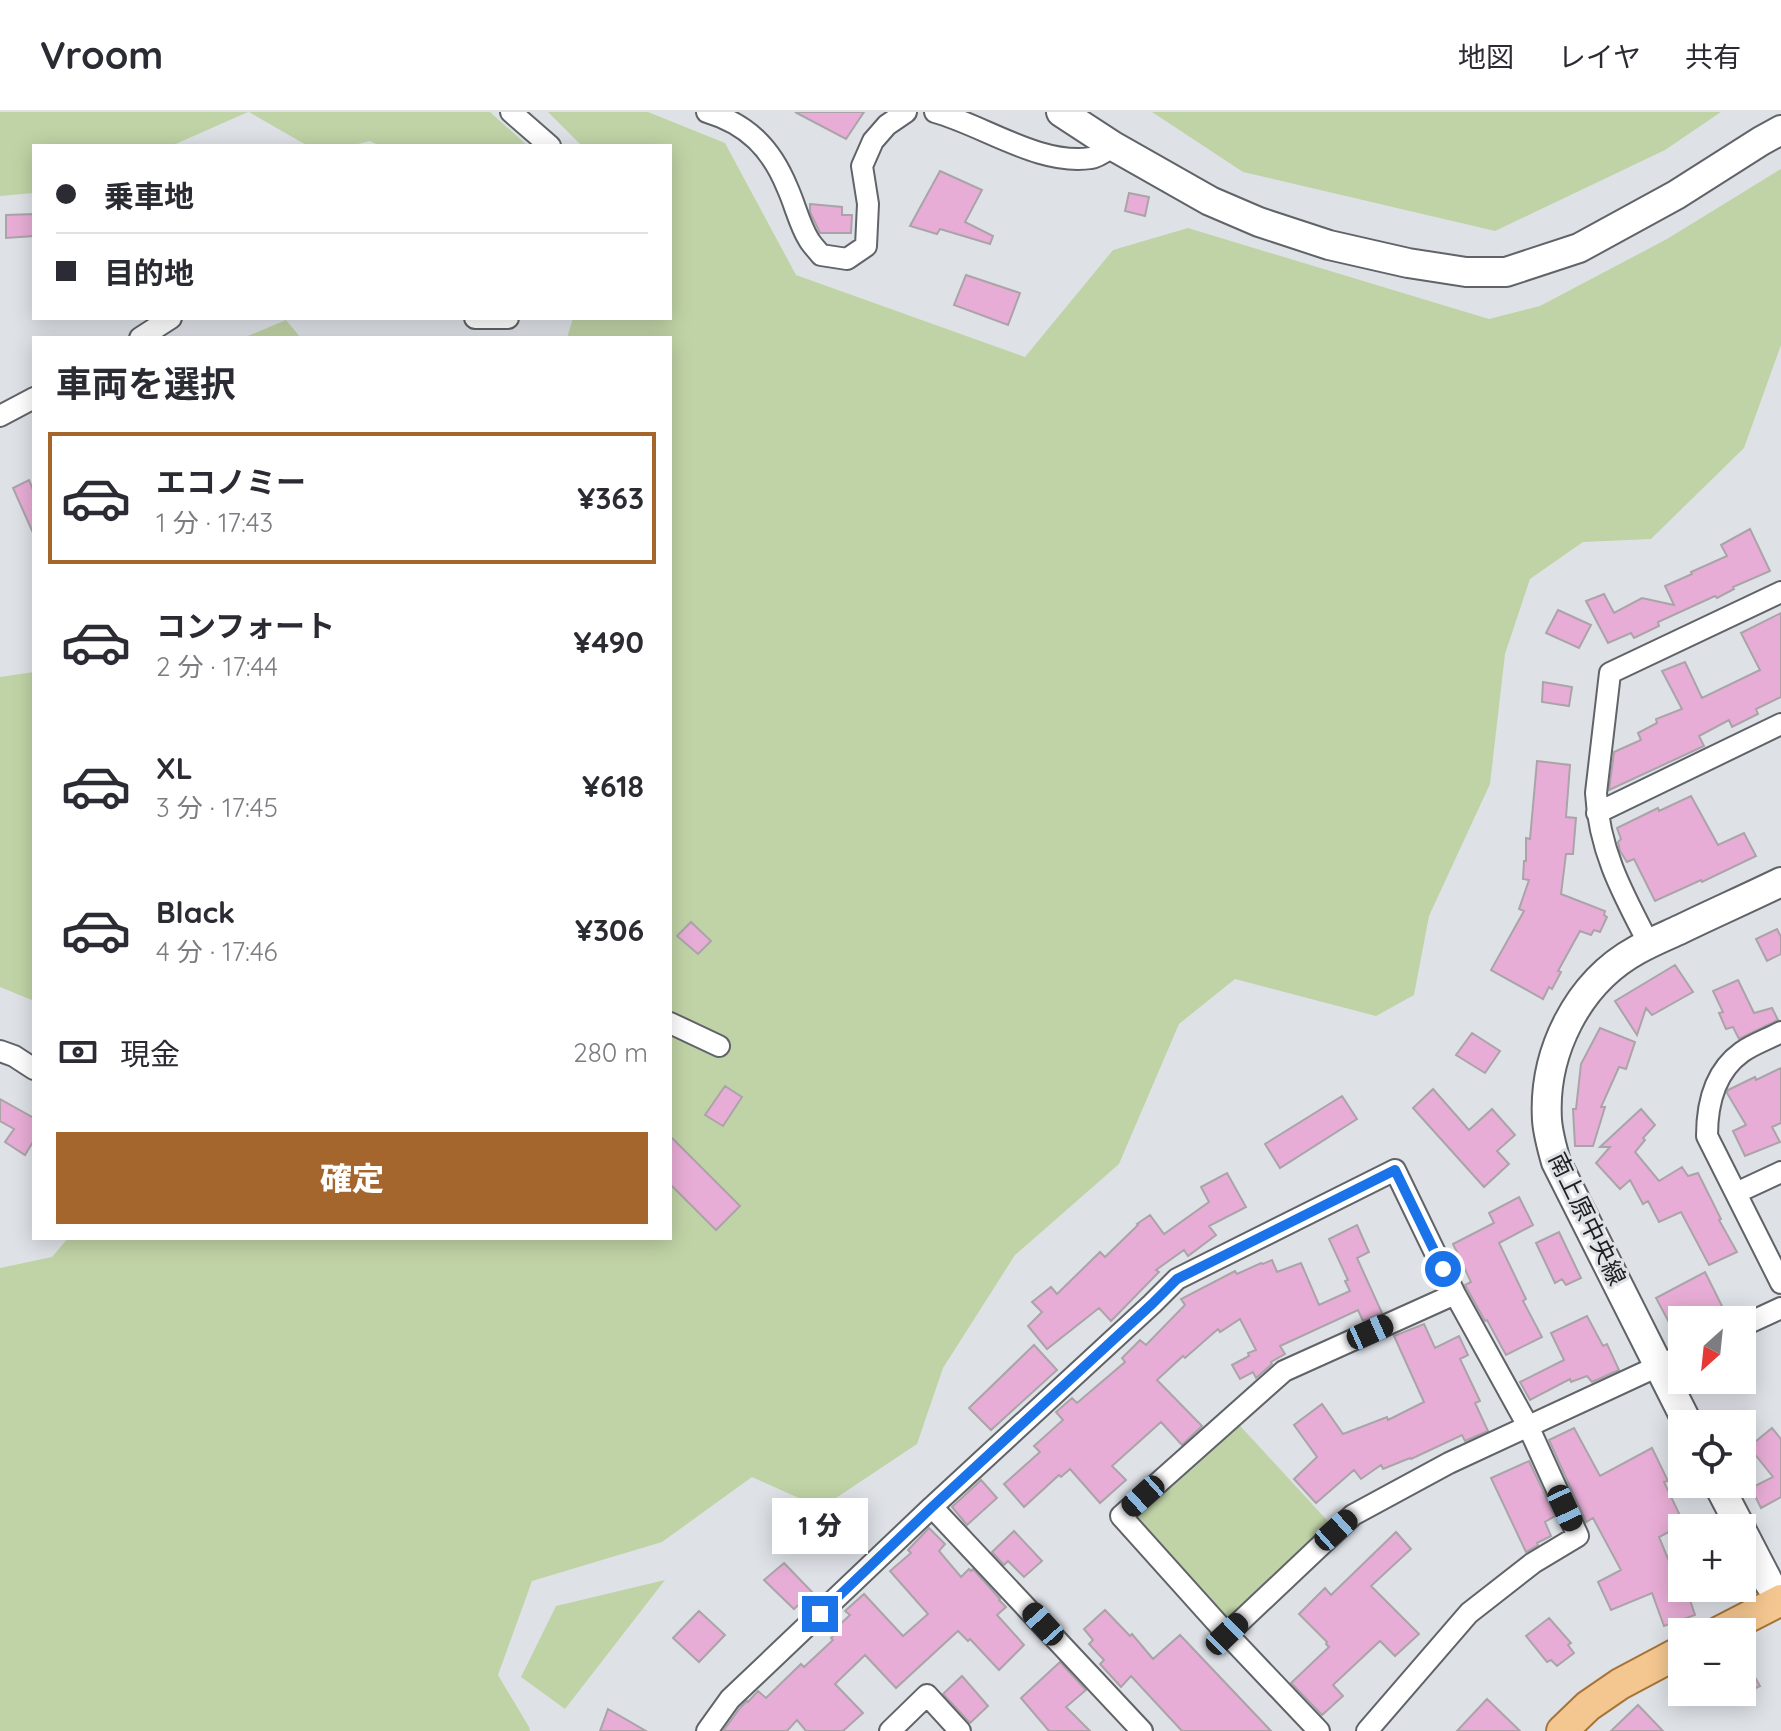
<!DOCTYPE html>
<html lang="ja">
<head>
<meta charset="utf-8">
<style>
  body { margin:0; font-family:Quicksand,"Noto Sans JP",sans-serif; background:#f7f7f7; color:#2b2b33; height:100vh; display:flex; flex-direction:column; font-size:30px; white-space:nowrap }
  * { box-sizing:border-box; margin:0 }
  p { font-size:26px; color:#7c7c81 }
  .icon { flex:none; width:44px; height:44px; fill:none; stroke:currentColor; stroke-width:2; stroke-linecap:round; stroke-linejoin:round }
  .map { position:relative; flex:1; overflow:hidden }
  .panel { position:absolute; left:32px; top:224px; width:640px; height:904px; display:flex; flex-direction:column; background:#fff; border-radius:0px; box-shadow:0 4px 20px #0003 }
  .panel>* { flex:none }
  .top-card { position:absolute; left:32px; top:32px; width:640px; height:176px; border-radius:0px; box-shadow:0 4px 20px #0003; display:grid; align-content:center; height:176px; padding:0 24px; background:#fff }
  .needle { width:52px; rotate:207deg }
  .fabs { position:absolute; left:1668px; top:1194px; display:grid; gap:16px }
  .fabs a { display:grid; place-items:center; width:88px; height:88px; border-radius:0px; background:#fff; box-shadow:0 4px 20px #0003; font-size:40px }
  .end { position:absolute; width:36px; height:36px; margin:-18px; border:10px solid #1a73e8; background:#fff; box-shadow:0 0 0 4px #fff }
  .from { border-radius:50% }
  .bubble { position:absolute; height:56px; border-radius:0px; background:#fff; box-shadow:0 4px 20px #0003; font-size:26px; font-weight:800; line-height:56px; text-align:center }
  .car { position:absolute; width:24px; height:48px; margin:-24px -12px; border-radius:10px; box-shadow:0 0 6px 2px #0007; background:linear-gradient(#222 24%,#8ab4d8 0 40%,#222 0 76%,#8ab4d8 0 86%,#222 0) }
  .top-card b { display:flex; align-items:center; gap:28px; height:76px; font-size:30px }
  .top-card b+b { border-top:2px solid #e1e1e2 }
  .top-card i { width:20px; height:20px; background:#2b2b33 }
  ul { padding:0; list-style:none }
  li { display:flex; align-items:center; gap:24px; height:132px; margin:0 16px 12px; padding:0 8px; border:4px solid transparent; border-radius:0px }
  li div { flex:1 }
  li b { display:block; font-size:30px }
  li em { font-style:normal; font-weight:800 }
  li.on { border-color:#a5662e }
  li>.icon { width:72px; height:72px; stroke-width:1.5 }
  h2 { padding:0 24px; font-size:36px; line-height:96px }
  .pay { display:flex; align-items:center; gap:20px; height:88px; padding:0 24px; font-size:30px }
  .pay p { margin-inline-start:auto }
  .button { display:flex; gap:16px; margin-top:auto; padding:16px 24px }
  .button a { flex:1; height:92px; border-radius:0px; background:#a5662e; color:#fff; font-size:32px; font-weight:800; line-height:92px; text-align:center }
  header { display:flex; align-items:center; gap:48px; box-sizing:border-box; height:112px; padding:0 40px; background:#fff; border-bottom:2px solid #e1e1e2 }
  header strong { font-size:38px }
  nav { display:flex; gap:44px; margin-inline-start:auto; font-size:28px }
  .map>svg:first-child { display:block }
  .green { fill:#c0d3a6 }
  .building { fill:#e8add6; stroke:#aaa4a8; stroke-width:2 }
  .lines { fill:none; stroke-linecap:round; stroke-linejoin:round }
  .street-casing { stroke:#606368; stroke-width:24 }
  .secondary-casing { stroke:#606368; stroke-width:32 }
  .primary-casing { stroke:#a67439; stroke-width:34 }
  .street { stroke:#fff; stroke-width:20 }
  .secondary { stroke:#fff; stroke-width:28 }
  .primary { stroke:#f5c790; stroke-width:30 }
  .route { stroke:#1a73e8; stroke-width:10 }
  .labels { text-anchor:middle; stroke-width:6; stroke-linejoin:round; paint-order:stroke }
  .street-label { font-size:24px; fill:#1e1f21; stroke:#dee2e7 }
</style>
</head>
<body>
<header>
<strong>Vroom</strong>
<nav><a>地図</a><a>レイヤ</a><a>共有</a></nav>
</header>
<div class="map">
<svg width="1781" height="1619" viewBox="0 0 1781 1619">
  <rect width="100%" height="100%" fill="#dee2e7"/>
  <path class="green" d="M0,0h248l-77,34h-137v47l-34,3z
    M249,0h241l38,34h-148l-10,-5 -20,5h-42z
    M548,0h100l77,31 71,132 229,82 88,-107 75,-22 301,91 51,-13 127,-67 114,-70v176l-37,103 -93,91 -68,3 -53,37 -25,75 -15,130 -61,132 -15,79 -38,21 -141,-37 -56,45 -60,140 -104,91 -72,113 -26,76 -96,64 -69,-31 -90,65 -130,39 -34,94 31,52 1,4h-530v-463l52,-11 16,-19h602v-900h-103l6,-20h97v-172h-88z
    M1152,0h569l-56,38 -170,81 -252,-59z
    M286,208l15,18h-58z
    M34,560v329l-34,-14v-310z
    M1232,1305l104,113 -109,104 -106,-118z
    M665,1468l-100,129 -44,-32 35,-71z"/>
  <path class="building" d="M795,0h69l-18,27z
    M940,59l42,19 -17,32 28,14 -3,8 -50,-15 -3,5 -27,-8z
    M1129,81l20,4 -4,19 -20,-5z
    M810,92l32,3v8h10l-1,18h-31l-10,-21z
    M34,102v22l-28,2v-23z
    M966,163l54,18 -12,32 -54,-20z
    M29,368l5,12v43l-21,-47z
    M1750,417l20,42 -37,16 1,2 -17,9 -2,-2 -57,26 1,4 -25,12 -3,-5 -23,10 -22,-42 18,-7 10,19 28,-15 32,7 -9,-19 27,-12 -1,-2 36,-16 -6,-11z
    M1558,498l33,15 -12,23 -33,-15z
    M1781,501v84l-25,12 2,5 -26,13 -3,-7 -30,16 5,10 -95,44 5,-38 27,-12 -3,-7 19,-10 -1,-4 26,-10 -20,-38 23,-9 17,36 58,-28 -19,-37z
    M1543,570l29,5 -3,19 -27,-4z
    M1537,649l33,4 -4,52 10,1 -3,36h-7l-5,40 44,17 -1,4 3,2 -7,15 -6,-2 -3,5 -11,-4 -22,40 3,1 -9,17 -3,-2 -6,12 -52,-29 33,-59 -5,-2 10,-29 -6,-1 1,-18h2v-23l4,1z
    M1691,684l27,49 26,-12 12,23 -54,26 -1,-2 -46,21 -21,-42 -7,3 -7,-11 -2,-9 3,-3 -4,-11 41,-20 1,3z
    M691,810l20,19 -13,13 -21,-18z
    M1777,817l4,8v17l-14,7 -11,-22z
    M1675,853l18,27 -41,23 -6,-7 -9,27 -22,-34z
    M1738,868l16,33 18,-5 6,12 -39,19 -6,-12 -7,2 -7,-16 4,-1 -10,-21z
    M1600,916l35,14 -9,27 -7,-2 -18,40h4l-12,39h-18l-2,-37h3l5,-45z
    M1472,921l28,18 -15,22 -29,-18z
    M1781,956v55l-9,4 8,15 -35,14 -12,-25 13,-6 -19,-32 1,-3 27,-13 1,3z
    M725,974l17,11 -19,29 -18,-11z
    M1433,977l36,41 23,-21 23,26 -18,16 12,13 -25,23 -71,-79z
    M1342,984l15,23 -77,49 -15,-24z
    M0,987l34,19v22l-9,15 -20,-13 9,-13 -14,-8z
    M1641,997l14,16 -12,13 2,2 -10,12 24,29 23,-14 6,9 10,-3 23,46 -2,1 18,32 -28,13 -28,-53 -22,10 -11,-21 -5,3 -13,-24 -10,9 -24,-26 14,-16h-10z
    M670,1024l70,70 -24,24 -46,-46z
    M1227,1061l19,34 -37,19 7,9 -28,21 -4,-6 -28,20 3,2 -48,49 -12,-13 -52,41 -19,-23 14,-14 -10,-10 19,-15 6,7 43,-42 5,5 33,-32 -1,-1 13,-9 14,19 45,-32 -8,-15z
    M1519,1085l14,28 -34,18 27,56 -3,2 19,36 -36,18 -19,-35 -2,1 -20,-36 6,-3 -18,-38 41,-21 -5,-10z
    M1357,1113l12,27 -12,6 25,55 -19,8 -5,-11 -78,36 5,8 -14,8 1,2 -16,14 -3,-6 -13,7 -8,-14 17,-9 -1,-3 8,-3 -16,-31 -20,13 -2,-3 -33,29 -2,-2 -26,24 45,46 -20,19 -21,-23 -49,44 14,14 -26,23 -30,-34 -9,8 -2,-2 -35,32 -20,-23 36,-32 -6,-6 29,-26 -7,-8 16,-14 5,5 48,-41 -3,-4 18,-18 6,5 39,-40 -4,-6 54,-28 2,3 24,-11 2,1 9,-4 5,12 24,-9 18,42 31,-14 -5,-10 3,-1 -19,-41z
    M1559,1120l22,46 -15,7 -4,-6 -7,4 -19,-40z
    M1705,1160l19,38 -17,9 -1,-4 -12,5h-12v22l-2,1 -24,-45z
    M1587,1204l16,30 4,-2 12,26 -27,12 -5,-6 -16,6 -1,-3 -40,21 -10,-18 44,-22 -13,-27z
    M1424,1212l11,24 24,-12 9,19 -8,4 20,42 -5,2 13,28 -23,10 -3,-6 -51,24 -1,-1 -27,11 -2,-4 -20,14 -7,-9 -38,33 -22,-24 23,-22 -23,-32 28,-21 21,30 44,-17 1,3 36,-18 -30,-66z
    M1034,1233l23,25 -66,60 -22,-22z
    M1574,1316l26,48 52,-28 16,33 -4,1 20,42 -25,13 19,46 4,-2v7h4l9,27 -31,11 -12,-33 -41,17 -13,-28 23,-12 -28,-52 -7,4 -37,-82z
    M1772,1316l9,11v58l-20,11 -10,-20 22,-11 -24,-30z
    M1529,1349l26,55 -10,6 6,14 -14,7 1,2 -12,7 -35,-74z
    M981,1368l16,18 -30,27 -15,-18z
    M929,1416l16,16 -6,7 22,26 8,-8 2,2 2,-2 27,30 -1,1 7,7 -9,8 27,30 -25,25 -29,-31 -2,2 -10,-10 -62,57 -31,-33 -30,29 28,29 -20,18h-37l-9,-11 -10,11h-64l17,-23 7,-7 1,1 10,-11 8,7 35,-34 3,3 29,-27 -2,-2 5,-5 -2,-3 16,-15 -5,-4 19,-17 39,42 25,-22 -38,-43 21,-18 -3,-3z
    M1014,1419l28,30 -18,16 -16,-16 -4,4 -12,-13z
    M1396,1420l15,17 -40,37 48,48 -24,22 -15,-15 -47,44 10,11 -21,19 -31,-32 38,-36 -3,-3 1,-2 -28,-28 26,-26 6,7z
    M784,1451l28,29 -18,17 -30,-29z
    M1105,1498l25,26 2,-2 21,25 27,-24 91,96h-89l-51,-55 -10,11 -21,-23 4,-4 -15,-16 4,-4 -9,-11z
    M699,1499l26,24 -26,27 -26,-24z
    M1549,1506l22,25 -3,2 6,8 -17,13 -6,-6 -4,2 -21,-26z
    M1742,1542l18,32 -18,9z
    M1060,1550l26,28 -20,17 24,24h-41l-28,-33z
    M962,1564l26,30 -18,17 -27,-29z
    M1487,1587l33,32h-63z
    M1638,1593l25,26h-52z
    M608,1597l38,22h-46z"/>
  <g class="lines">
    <g class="street-casing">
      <path id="street" d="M511,0l39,34
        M707,0c40,12 64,36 80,75 8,17 12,37 22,53 3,5 8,10 12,15l26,4 19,-13 2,-42 -6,-38 11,-25 14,-16 19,-13
        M935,0c48,13 105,54 156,46 8,-1 16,-8 22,-12
        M475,206h33
        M140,226l31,-20
        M0,304l34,-18
        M1597,701l184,-89
        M1649,832c-26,-50 -50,-93 -53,-151l14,-120 171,-81
        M670,911l49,23
        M1781,920c-13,7 -28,12 -39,20 -28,20 -35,52 -35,84l74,147
        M0,939l14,5 20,13
        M1736,1081l45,-21
        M1742,1214l39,-18
        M932,1395l220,-203 25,-25 218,-109 60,124 73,132 50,110 -45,27 -64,50 -102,118
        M1227,1522l126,-119 96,-52 233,-108
        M707,1619l23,-32 202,-192 210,224
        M890,1619l37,-36 33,36
        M1319,1619l-92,-97 -106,-118 163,-145 171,-77"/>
    </g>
    <g class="secondary-casing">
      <path id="secondary" d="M1061,0l52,34 97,55 49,21 70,23 79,18 58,9h40l73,-24 97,-53 85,-54 20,-11
        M1688,1312l-132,-262c-4,-14 -8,-28 -9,-42 -4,-67 30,-137 90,-170 14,-8 29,-14 44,-21 33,-16 67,-31 100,-47
        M1718,1372l23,44
        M1742,1419l27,52 12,17"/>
    </g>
    <g class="primary-casing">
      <path id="primary" d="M1719,1520l62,-32
        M1562,1619l26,-25 32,-22 62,-33"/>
    </g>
    <use href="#street" class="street"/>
    <use href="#secondary" class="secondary"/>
    <use href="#primary" class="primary"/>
  </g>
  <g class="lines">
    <path class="route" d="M820,1502l112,-107 220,-203 25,-25 218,-109 48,99"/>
  </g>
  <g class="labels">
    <g class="street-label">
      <text transform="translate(1587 1107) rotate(64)" y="8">南上原中央線</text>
    </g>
  </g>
</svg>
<div class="fabs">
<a><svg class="needle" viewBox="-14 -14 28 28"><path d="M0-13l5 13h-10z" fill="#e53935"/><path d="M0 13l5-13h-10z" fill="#7c7c81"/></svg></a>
<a><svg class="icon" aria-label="locate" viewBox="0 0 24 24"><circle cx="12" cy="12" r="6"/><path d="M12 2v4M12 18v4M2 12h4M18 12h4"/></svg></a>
<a>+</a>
<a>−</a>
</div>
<i class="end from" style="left:1443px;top:1157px"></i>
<i class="end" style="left:820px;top:1502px"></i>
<div class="bubble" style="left:772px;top:1386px;width:96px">1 分</div>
<i class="car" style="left:1370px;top:1220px;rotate:66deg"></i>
<i class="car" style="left:1143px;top:1384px;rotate:228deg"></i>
<i class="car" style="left:1565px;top:1396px;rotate:155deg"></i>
<i class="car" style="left:1336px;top:1418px;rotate:48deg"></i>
<i class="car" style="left:1043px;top:1512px;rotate:318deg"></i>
<i class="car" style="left:1227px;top:1522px;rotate:46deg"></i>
<div class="top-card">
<b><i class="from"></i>乗車地</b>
<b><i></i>目的地</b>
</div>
<section class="panel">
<h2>車両を選択</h2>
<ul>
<li class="on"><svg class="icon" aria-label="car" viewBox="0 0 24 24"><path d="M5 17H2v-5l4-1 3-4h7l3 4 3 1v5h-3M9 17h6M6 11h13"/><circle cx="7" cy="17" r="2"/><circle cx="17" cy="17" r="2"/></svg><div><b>エコノミー</b><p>1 分 · 17:43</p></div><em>¥363</em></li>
<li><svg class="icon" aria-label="car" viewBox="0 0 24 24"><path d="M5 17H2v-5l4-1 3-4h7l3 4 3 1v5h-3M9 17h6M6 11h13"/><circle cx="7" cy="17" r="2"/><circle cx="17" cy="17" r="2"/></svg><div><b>コンフォート</b><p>2 分 · 17:44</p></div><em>¥490</em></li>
<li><svg class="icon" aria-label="car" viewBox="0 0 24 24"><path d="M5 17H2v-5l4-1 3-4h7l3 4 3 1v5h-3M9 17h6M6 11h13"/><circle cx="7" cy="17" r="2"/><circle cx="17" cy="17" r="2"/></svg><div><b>XL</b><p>3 分 · 17:45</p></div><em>¥618</em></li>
<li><svg class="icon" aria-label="car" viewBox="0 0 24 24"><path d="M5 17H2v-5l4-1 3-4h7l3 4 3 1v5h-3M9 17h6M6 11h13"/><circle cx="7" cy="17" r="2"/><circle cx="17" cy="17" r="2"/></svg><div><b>Black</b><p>4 分 · 17:46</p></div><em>¥306</em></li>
</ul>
<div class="pay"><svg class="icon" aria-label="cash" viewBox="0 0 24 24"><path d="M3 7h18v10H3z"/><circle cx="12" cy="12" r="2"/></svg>現金<p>280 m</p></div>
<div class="button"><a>確定</a></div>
</section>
</div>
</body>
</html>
